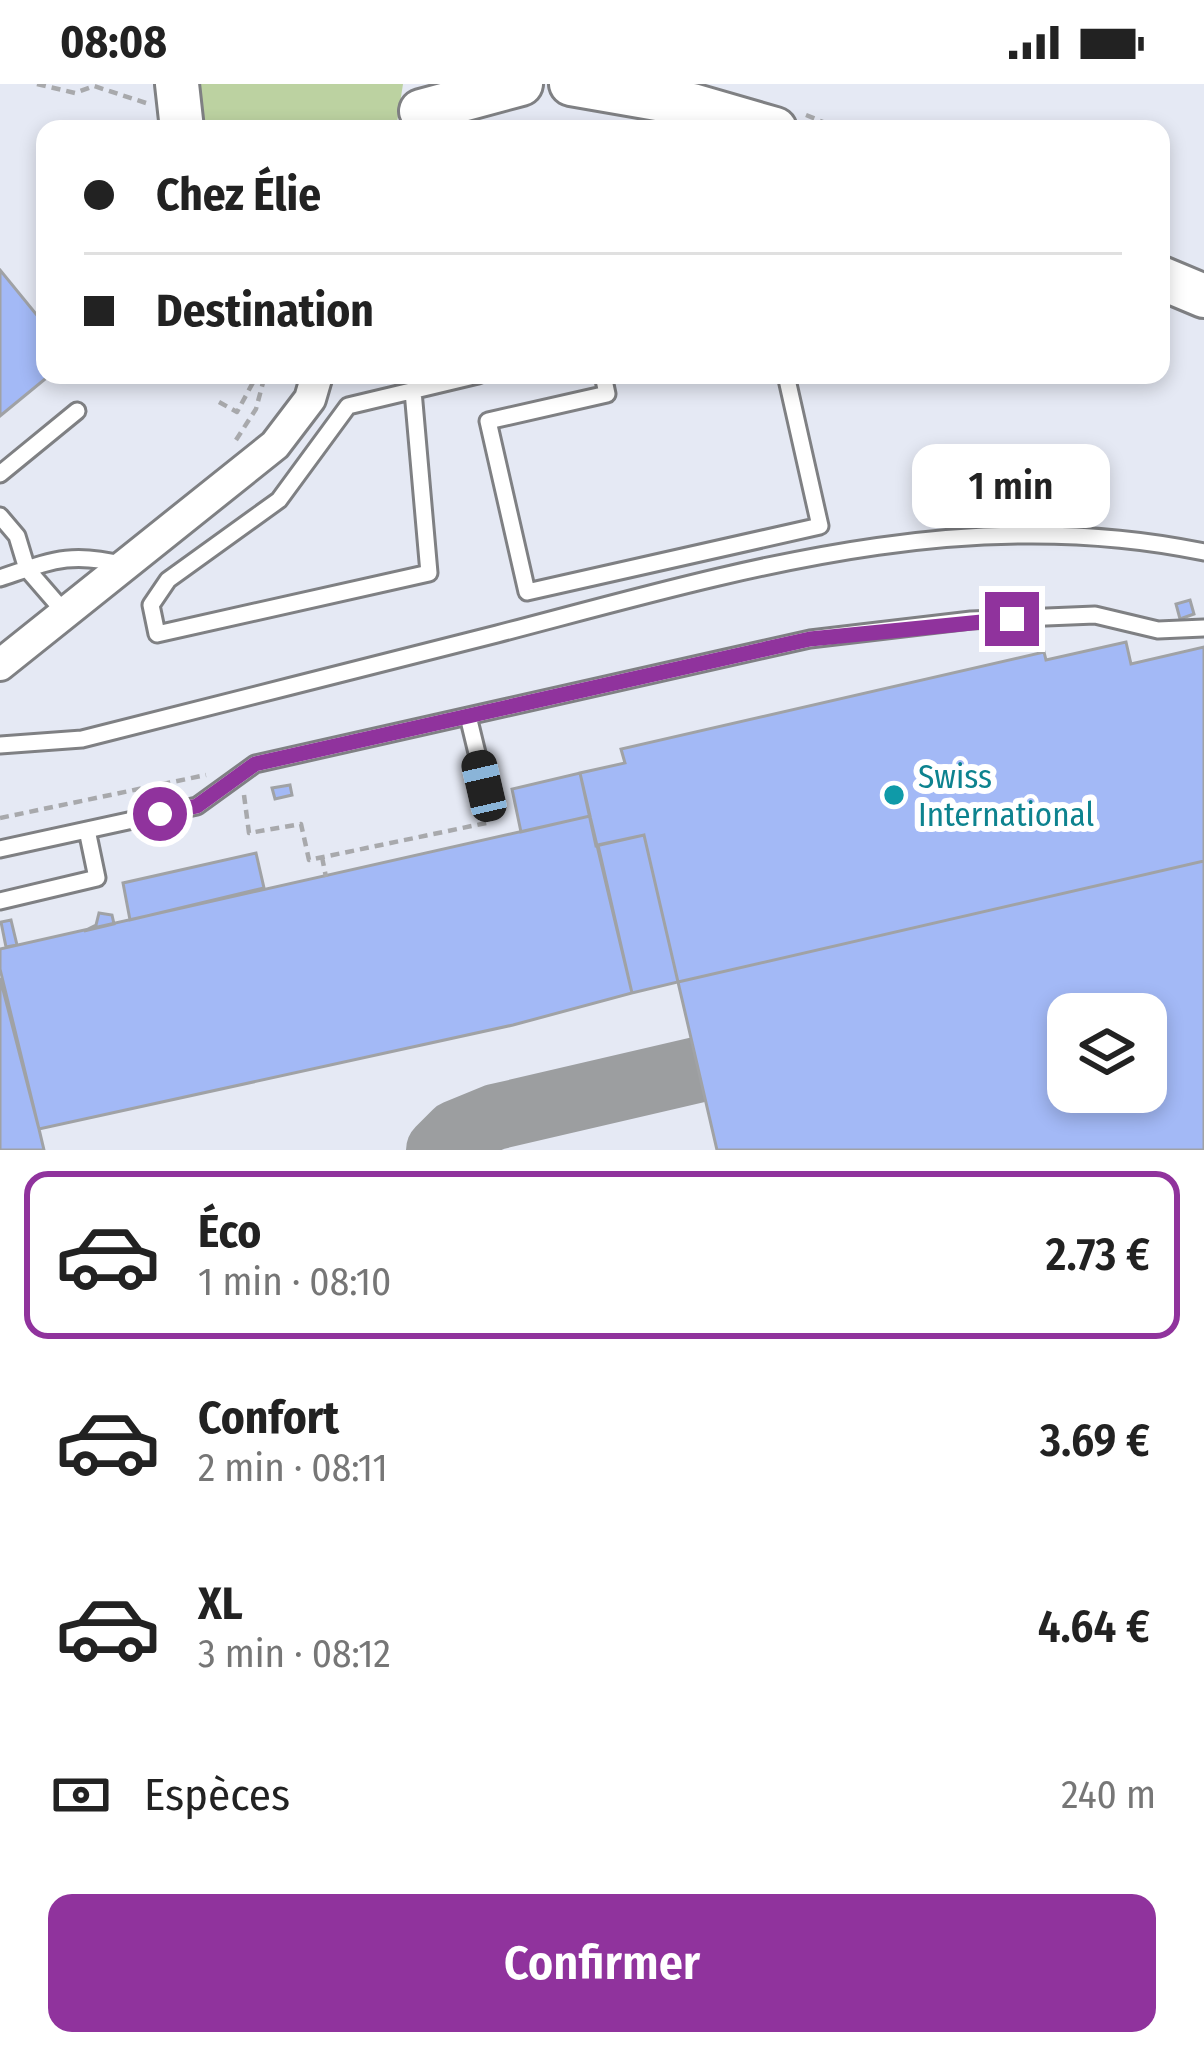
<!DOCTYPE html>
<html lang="fr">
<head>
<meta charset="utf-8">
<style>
  body { margin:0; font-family:"Fira Sans Condensed",sans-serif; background:#f2f2f2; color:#222; height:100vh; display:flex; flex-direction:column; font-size:45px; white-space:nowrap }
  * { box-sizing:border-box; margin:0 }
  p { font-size:39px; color:#767676 }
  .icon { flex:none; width:66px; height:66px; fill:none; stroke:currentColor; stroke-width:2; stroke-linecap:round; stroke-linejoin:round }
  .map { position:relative; height:1066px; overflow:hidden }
  .details { display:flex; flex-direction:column; background:#fff; flex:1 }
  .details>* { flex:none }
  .banner { position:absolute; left:36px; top:36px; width:1134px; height:264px; border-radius:24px; box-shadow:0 6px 18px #0003; display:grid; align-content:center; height:264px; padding:0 48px; background:#fff }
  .fabs { position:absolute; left:1047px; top:909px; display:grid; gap:24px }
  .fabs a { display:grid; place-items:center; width:120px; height:120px; border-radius:24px; background:#fff; box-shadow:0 6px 18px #0003; font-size:60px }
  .end { position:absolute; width:54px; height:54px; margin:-27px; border:15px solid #90339d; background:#fff; box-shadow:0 0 0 6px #fff }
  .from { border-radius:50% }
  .bubble { position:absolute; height:84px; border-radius:24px; background:#fff; box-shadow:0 6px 18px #0003; font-size:39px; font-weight:600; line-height:84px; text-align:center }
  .car { position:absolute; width:36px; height:72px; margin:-36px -18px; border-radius:15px; box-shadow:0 0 9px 3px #0007; background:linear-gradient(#222 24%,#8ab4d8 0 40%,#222 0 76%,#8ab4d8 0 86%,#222 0) }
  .banner b { display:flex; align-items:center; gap:42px; height:114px; font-size:45px }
  .banner b+b { border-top:3px solid #e0e0e0 }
  .banner i { width:30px; height:30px; background:#222 }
  ul { padding:21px 0 0; list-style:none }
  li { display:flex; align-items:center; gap:36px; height:168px; margin:0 24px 18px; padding:0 24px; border:6px solid transparent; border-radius:24px }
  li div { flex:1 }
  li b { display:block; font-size:45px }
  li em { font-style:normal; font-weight:600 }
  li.active { border-color:#90339d }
  li>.icon { width:108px; height:108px; stroke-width:1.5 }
  .pay { display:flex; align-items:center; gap:30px; height:132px; padding:0 48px; font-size:45px }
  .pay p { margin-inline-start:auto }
  .action { display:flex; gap:24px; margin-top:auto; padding:24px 48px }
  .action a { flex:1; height:138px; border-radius:24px; background:#90339d; color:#fff; font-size:48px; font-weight:600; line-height:138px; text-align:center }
  .status { display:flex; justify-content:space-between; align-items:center; height:84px; padding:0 60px; background:#fff; direction:ltr }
  .status svg { height:33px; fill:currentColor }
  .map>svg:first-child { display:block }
  .built { fill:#e5e9f4; fill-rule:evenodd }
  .green { fill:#bcd2a1 }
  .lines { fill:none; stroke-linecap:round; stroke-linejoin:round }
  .taxiway { stroke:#9c9ea0; stroke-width:66 }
  .building { fill:#a3b9f6; stroke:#a0a2a5; stroke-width:3; fill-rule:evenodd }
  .service-casing { stroke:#7f8083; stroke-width:21 }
  .minor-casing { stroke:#7f8083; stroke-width:36 }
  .secondary-casing { stroke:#7f8083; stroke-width:48 }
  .path { stroke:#a8a9ac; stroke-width:4.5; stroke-dasharray:9 6; stroke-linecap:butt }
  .service { stroke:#fff; stroke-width:15 }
  .minor { stroke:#fff; stroke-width:30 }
  .secondary { stroke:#fff; stroke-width:42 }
  .route { stroke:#90339d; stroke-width:15 }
  .culture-dot { fill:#0f9aa8; stroke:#fff; stroke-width:4.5 }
  .labels { text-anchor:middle; stroke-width:12; stroke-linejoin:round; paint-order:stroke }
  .culture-label { font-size:33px; fill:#0d838f; stroke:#fff; text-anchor:start }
</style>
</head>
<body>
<div class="status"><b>08:08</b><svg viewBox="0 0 49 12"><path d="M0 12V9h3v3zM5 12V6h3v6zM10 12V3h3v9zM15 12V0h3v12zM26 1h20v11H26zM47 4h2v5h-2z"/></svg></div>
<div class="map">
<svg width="1204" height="1066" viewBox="0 0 1204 1066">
  <rect width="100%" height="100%" fill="#f1f3f7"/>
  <path class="built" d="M0,0h1204v1066h-1204zM45,45h1116v246h-1116zM1068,930h78v78h-78z"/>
  <path class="green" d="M195,0h208l-7,45h-194z"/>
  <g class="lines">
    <path class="taxiway" d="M439,1066l17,-17 39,-16 288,-67"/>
  </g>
  <path class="building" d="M0,186l45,55v50h5l-50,41z
    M1190,516l4,14 -14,5 -4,-15z
    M1126,558l5,22 73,-17v214l-526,121 -34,-147 -48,11 -16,-73 45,-10 -4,-14 423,-97 2,8z
    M580,689l10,43 -69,16 -9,-43z
    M290,701l2,10 -17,4 -3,-11z
    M590,732l42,177 -119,32 -474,104 -39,-160v-20z
    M644,751l34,147 -46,11 -34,-148z
    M256,769l8,35 -134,32 -7,-37z
    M1204,777v289h-487l-39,-168zM1068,930h78v78h-78z
    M99,829l13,2 2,9 -30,7 12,-6z
    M11,836l6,25 -11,2 -5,-25z
    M0,894l39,151 5,21h-44z"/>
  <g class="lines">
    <g class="service-casing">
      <path id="service" d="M603,291l4,19 -119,27 39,171 293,-66 -34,-151
        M413,307l16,182 -272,61 -6,-29 17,-25 111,-80 69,-94 130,-31
        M0,390l77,-63
        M0,432l17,20 10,33 39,45
        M0,494c51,-17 70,-27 124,-13
        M468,632l17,70
        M0,661l82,-6c138,-35 277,-70 415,-105 234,-61 464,-133 707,-82
        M0,765l197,-43 58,-42 555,-125 161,-19 124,-5 63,15 46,-2
        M0,817l97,-23 -10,-48"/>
    </g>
    <g class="minor-casing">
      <path id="minor" d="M0,581l275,-220 35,-46 7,-24"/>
    </g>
    <g class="secondary-casing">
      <path id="secondary" d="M177,0l5,45
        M571,0l121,21 83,24
        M421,27l100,-27
        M1161,194l43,18"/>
    </g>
    <path class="path" d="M37,0l38,9 19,-7 52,17
      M806,31l34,14
      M219,318l18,10 20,-37
      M236,356l20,-31 9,-34
      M244,711l5,38 52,-9 8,36 182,-38 -3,-17
      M0,734l206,-43
      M322,773l4,20"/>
    <use href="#service" class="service"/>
    <use href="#minor" class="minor"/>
    <use href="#secondary" class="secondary"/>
  </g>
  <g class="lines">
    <path class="route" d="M160,730l37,-8 58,-42 555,-125 202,-20"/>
  </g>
  <circle class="culture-dot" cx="894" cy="711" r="12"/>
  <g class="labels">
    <g class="culture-label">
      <text x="918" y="704">Swiss<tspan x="918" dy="38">International</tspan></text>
    </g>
  </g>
</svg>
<div class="fabs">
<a><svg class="icon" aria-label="layers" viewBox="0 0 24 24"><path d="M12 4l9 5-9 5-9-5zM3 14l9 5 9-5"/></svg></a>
</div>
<i class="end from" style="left:160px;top:730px"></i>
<i class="end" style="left:1012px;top:535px"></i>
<div class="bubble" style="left:912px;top:360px;width:198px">1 min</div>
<i class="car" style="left:484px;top:702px;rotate:347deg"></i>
<div class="banner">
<b><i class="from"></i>Chez Élie</b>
<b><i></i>Destination</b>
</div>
</div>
<section class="details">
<ul>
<li class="active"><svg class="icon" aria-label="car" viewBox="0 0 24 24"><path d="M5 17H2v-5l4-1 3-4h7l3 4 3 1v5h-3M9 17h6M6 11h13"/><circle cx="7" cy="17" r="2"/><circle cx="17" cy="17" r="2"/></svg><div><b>Éco</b><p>1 min · 08:10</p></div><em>2.73 €</em></li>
<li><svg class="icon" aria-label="car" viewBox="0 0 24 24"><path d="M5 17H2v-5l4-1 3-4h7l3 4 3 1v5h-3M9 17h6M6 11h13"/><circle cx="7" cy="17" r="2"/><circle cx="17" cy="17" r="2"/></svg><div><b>Confort</b><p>2 min · 08:11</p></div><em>3.69 €</em></li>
<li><svg class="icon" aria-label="car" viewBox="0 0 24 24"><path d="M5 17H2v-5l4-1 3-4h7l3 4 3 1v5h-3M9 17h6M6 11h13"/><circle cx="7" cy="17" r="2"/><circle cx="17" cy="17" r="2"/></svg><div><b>XL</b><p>3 min · 08:12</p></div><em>4.64 €</em></li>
</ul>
<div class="pay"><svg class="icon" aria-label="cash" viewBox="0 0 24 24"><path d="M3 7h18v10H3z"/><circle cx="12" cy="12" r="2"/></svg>Espèces<p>240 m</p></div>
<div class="action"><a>Confirmer</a></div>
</section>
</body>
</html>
